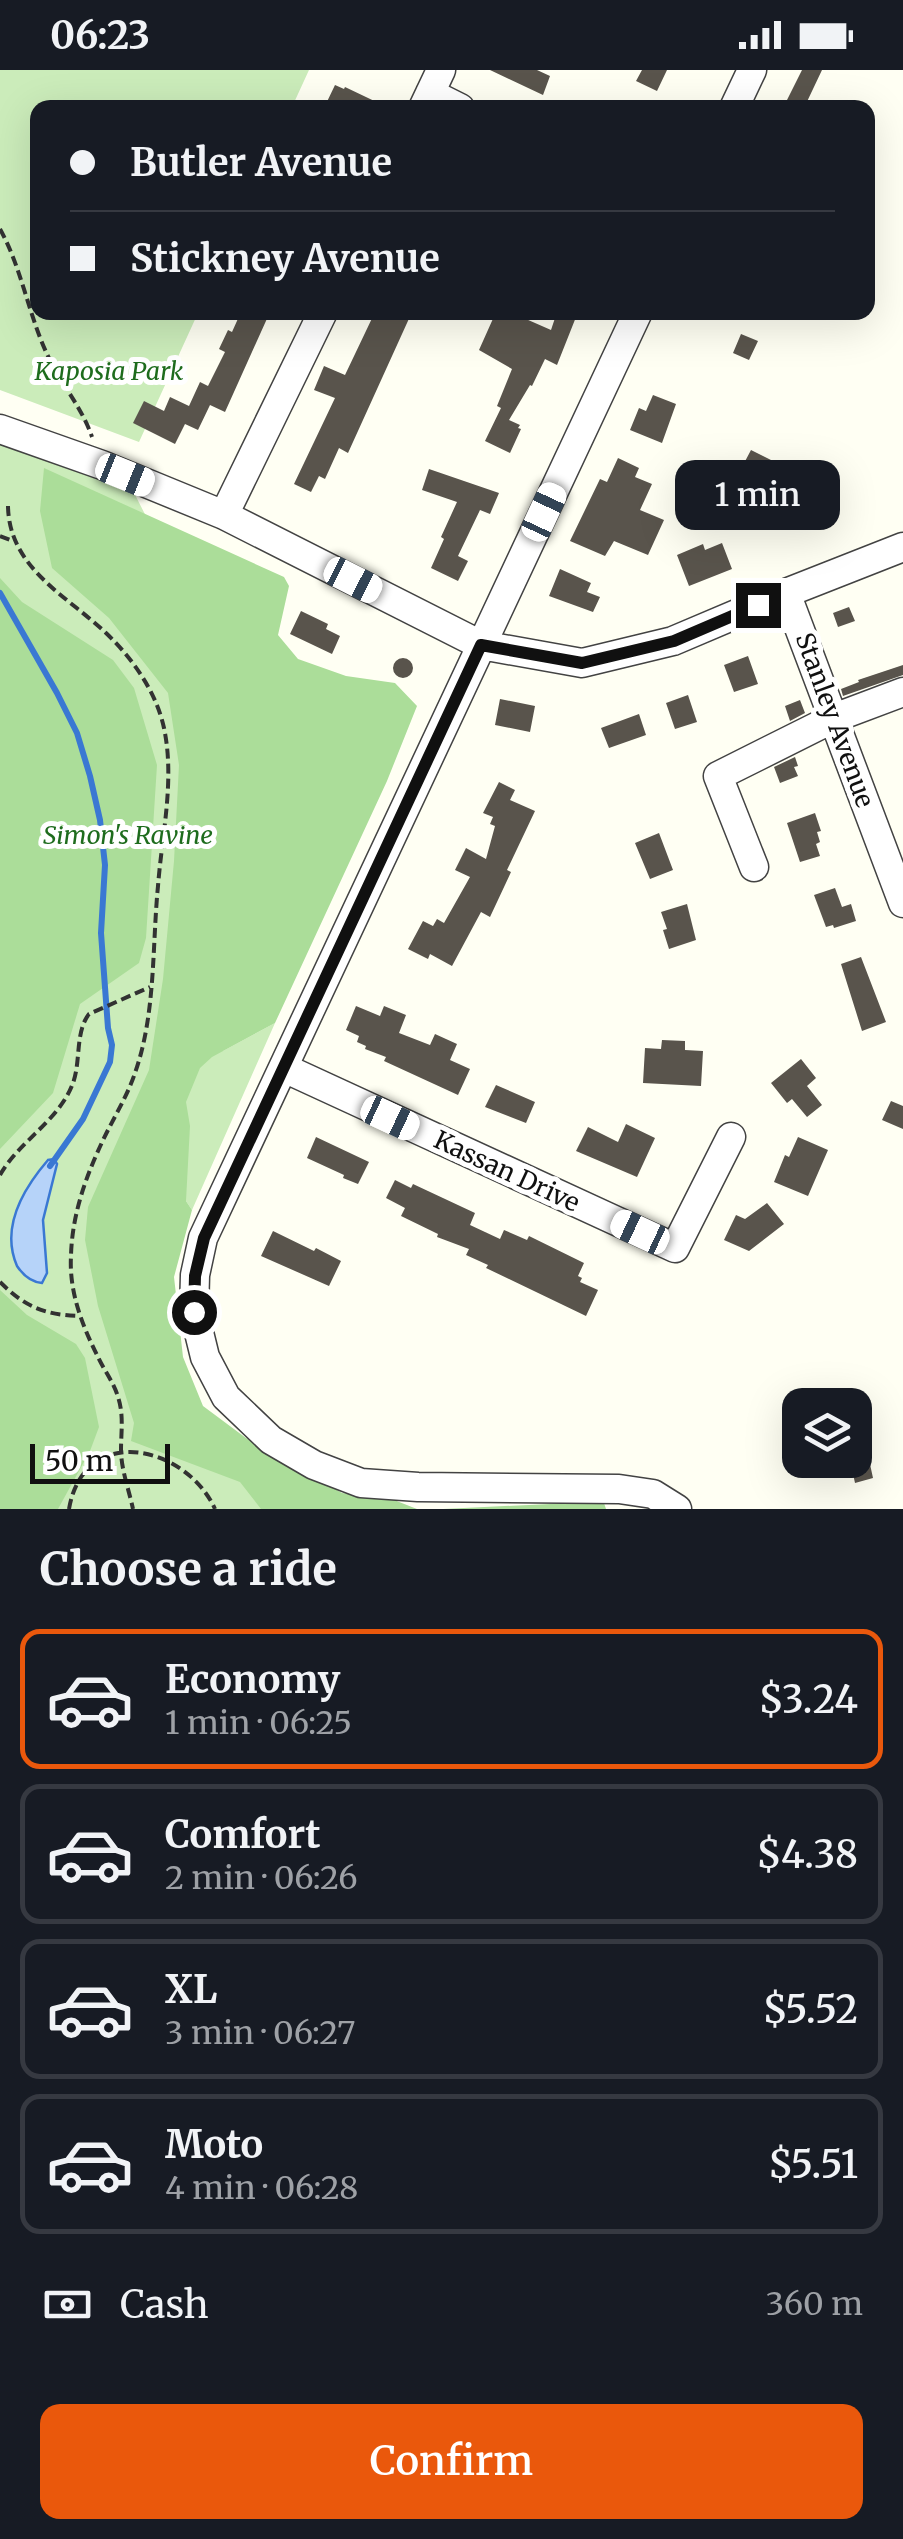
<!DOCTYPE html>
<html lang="en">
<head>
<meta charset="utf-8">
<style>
  body { margin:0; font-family:Merriweather,serif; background:#242831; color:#f1f3f6; height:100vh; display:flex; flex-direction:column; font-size:38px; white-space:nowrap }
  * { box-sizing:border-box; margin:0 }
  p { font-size:32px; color:#9ea1a6 }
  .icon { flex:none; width:55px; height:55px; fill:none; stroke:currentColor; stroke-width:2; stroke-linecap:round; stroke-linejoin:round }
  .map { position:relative; height:1439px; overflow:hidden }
  .sheet { display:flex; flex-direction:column; background:#171b24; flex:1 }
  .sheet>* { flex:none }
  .banner { position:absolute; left:30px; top:30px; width:845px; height:220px; border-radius:20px; box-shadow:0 10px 40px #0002; display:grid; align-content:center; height:220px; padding:0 40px; background:#171b24 }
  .buttons { position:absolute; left:782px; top:1318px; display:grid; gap:20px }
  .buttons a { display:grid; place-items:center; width:90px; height:90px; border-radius:20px; background:#171b24; box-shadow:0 10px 40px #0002; font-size:50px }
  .scale { position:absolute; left:30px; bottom:25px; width:140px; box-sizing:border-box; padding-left:10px; border:5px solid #101010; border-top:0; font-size:28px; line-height:35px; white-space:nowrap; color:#101010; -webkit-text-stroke:8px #fff; paint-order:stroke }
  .end { position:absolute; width:45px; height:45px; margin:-22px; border:12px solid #101010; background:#fff; box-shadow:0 0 0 5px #fff }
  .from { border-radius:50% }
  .bubble { position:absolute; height:70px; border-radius:20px; background:#171b24; box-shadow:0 10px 40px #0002; font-size:32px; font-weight:600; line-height:70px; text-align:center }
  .car { position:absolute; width:30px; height:60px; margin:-30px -15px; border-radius:12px; box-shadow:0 0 8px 2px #0007; background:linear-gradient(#fff 24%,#345 0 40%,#fff 0 76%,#345 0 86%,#fff 0) }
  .banner b { display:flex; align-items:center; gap:35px; height:95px; font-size:38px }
  .banner b+b { border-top:2px solid #363941 }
  .banner i { width:25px; height:25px; background:#f1f3f6 }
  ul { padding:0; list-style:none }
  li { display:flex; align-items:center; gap:30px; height:140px; margin:0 20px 15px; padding:0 20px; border:5px solid #363941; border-radius:20px }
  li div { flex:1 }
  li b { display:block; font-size:38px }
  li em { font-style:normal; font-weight:600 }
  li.active { border-color:#ea580c }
  li>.icon { width:90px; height:90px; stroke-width:1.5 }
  h2 { padding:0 40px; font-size:45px; line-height:120px }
  .pay { display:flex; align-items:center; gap:25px; height:110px; padding:0 40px; font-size:38px }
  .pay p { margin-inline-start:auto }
  .button { display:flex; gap:20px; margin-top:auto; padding:20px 40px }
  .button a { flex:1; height:115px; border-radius:20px; background:#ea580c; color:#fff; font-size:40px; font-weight:600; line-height:115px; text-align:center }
  .status { display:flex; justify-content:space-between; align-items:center; height:70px; padding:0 50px; background:#171b24; direction:ltr }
  .status svg { height:28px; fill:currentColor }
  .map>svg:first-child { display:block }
  .green { fill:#cbecba }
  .forest { fill:#abdd99 }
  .water { fill:#b6d3f9; stroke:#3a78d3; stroke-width:2.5 }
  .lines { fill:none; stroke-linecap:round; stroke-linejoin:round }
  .stream { stroke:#3a78d3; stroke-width:6 }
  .building { fill:#59544c }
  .minor-casing { stroke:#434343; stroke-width:31 }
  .path { stroke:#323232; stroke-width:4; stroke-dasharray:10 5; stroke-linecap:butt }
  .minor { stroke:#fff; stroke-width:28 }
  .route { stroke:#101010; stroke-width:12 }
  .labels { text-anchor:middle; stroke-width:10; stroke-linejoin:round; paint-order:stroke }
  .park-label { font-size:25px; font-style:italic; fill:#1e6c1d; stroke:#fff }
  .street-label { font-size:25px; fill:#101010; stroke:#fff }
</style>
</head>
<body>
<div class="status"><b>06:23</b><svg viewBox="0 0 49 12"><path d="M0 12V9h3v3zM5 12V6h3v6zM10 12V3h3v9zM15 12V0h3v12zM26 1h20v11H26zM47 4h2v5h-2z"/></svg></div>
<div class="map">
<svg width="903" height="1439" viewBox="0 0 903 1439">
  <rect width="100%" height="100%" fill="#fffff3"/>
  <path class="green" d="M0,0h309l-17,37 -254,1v204l160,1 -59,129 -139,-52z
    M0,359l125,46 92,181 6,395 52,-28 -83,187 -6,-9v-36l-24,219 117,125h-279z"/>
  <path class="forest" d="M44,398l240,109 5,9 -11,49 20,24 48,17 49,7 22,23 -30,75 -112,242 -63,34 -12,11 -14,34 4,24 -4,75 6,9 -18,67 9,80 20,49 43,32 96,55 47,5 28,11h-156l-21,-27 -109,-41 3,-18 -36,-117 -13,-66 3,-33 61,-137 14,-91 11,-118 5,-96 -11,-72 -59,-75 -57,-50 -12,-57z
    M0,508l22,24 91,58 21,28 23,77 -11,173 -7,25 -59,41 -27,89 -53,56z
    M0,1220l27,25 49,29 9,14 14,69 -9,24 -32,58h-58z
    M592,1432l12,1 2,6h-163z"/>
  <path class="water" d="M54,1089l3,5 -14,56 4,53 -5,10c-11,-1 -19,-8 -25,-17 -17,-39 6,-77 31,-106z"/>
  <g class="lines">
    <path class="stream" d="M0,523l57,100 20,40 13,43 10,44 5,45 -4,68 7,95 4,17 -2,17 -27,57 -33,47"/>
  </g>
  <path class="building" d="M490,0h47l13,6 -7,19z
    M642,0h25l-10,21 -21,-10z
    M802,0h20l-18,38h-21z
    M335,15l9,4 1,-2 44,21h-65z
    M241,242h29l-45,100 -15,-7 -12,25 -13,-6 -10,20 -42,-21 11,-22 20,10 6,-14 19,9 11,-24 8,4 17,-34 -6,-3 9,-19 4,2z
    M375,242h37l-64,141 -9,-5 -14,31 -6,-3 -8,16 -17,-8 41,-86 -21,-8 10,-24 21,9z
    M496,242h14l41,18 6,-18h21l-21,53 -12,-6 -13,27 -2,-1 -21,35 11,5 -2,3 3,1 -11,24 -25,-12 16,-33 -4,-2 15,-37 -33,-19z
    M741,264l17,7 -9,19 -16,-7z
    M653,325l23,9 -14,39 -32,-13 9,-22 7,3z
    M751,380l38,19 -9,17 -38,-19z
    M618,388l21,10 -4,9 17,7 -12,26 24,10 -16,35 -34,-14 -9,15 -35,-15 30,-62 7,3z
    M429,399l70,24 -9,21 -10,-4 -22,46 10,5 -10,20 -27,-13 13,-29 -3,-2 16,-35 -35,-12z
    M722,473l10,26 -43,17 -12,-31 26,-11 2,6z
    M560,499l31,14 -4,9 13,5 -7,15 -44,-16z
    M849,537l6,14 -17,6 -5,-14z
    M301,541l27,13 -2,5 14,7 -8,18 -42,-20z
    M748,586l10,28 -24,8 -10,-27z
    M393 598a10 10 0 1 1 20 0a10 10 0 1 1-20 0Z
    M903,595v10l-60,21 -2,-7 18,-7 -1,-2z
    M688,625l9,27 -22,7 -9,-26z
    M500,629l35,7 -5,26 -35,-7z
    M800,630l5,13 -15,8 -5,-15z
    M639,644l7,21 -37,13 -8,-20z
    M795,687l3,9 -4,1 4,9 -18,7 -6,-16z
    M499,712l16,8 -5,10 25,11 -28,59 4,2 -21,45 -9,-5 -29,54 -22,-12 -2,5 -20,-10 15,-28 10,5 4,-7 7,4 26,-46 -15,-7 11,-22 20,11 9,-33 -5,-2 3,-7 -10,-4z
    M815,743l6,18 -4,1 3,10 -4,2 4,12 -20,6 -13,-39z
    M659,763l14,37 -23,9 -15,-36z
    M835,818l7,19 9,-3 5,17 -22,7 -1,-3 -7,2 -12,-32z
    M687,834l9,36 -27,9 -6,-19 4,-1 -6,-17z
    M861,887l25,65 -24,9 -21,-67z
    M356,936l24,10 4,-10 22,9 -7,18 31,12 5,-11 22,10 -7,16 20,9 -12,26 -74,-34 2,-4 -21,-8 1,-3 -9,-4 2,-6 -13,-6z
    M662,970l23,1v9l18,1 -2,35 -58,-3 2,-35 16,1z
    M801,989l15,19 -9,8 15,19 -15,12 -15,-18 -5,4 -16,-20z
    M496,1015l39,17 -9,21 -41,-16z
    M891,1031l12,5v23l-21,-9z
    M626,1054l29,14 -18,39 -61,-26 12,-24 30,15z
    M316,1067l53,25 -11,22 -15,-6 1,-3 -37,-17z
    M798,1067l30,13 -20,46 -34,-14 11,-27 4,2z
    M395,1110l16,8 2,-4 62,29 -5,12 30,14 4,-9 23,10 2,-4 55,27 -6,13 4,2 -2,4 18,8 -12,26 -100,-48 2,-3 -22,-10 3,-6 -32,-12 1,-3 -37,-18 4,-8 -19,-10z
    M767,1133l17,21 -35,27 -25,-11 12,-25 9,4z
    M273,1161l41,20 2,-3 25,13 -12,25 -68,-30z
    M868,1385l5,23 -18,5 -5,-23z"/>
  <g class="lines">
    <g class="minor-casing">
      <path id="minor" d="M430,23l30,15
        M423,38l18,-38
        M734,38l18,-38
        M638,242l-435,926 -8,37 -1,37 11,45 21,40 45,43 43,25 47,18 57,4 201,2 34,5 24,15
        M0,359l102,36 122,50 257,130 101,18 91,-22 113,-48 117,-46
        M224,445l99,-203
        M786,523l117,310
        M754,797l-36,-91 116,-58 69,-26
        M284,998l391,180 56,-111"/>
    </g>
    <path class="path" d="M0,159c22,40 28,84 47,125 13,29 35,53 45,83
      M8,436c1,62 58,89 98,127 26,25 50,58 58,95 11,52 -2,106 -6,158 -6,61 -2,127 -23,187 -7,21 -19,41 -29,61 -19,39 -34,79 -35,122 -2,36 11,69 27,101 6,13 16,26 20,40 6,18 3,35 3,53 0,19 8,40 12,59
      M0,466l13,5
      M0,1105c19,-34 59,-54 73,-92 8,-22 2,-51 16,-69l61,-27
      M0,1212c25,25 45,33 80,34
      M69,1439c15,-87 117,-64 146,0"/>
    <use href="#minor" class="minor"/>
  </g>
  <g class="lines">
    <path class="route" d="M194,1242l1,-36 9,-38 277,-593 101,18 92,-22 84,-36"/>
  </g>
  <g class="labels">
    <g class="park-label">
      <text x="109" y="310">Kaposia Park</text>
      <text x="128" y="774">Simon's Ravine</text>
    </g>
    <g class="street-label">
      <text transform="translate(835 650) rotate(70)" y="9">Stanley Avenue</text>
      <text transform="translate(507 1101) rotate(25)" y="9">Kassan Drive</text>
    </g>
  </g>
</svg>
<div class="buttons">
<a><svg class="icon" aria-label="layers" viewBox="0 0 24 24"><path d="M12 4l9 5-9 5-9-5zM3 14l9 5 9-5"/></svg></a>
</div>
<div class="scale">50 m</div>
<i class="end from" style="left:194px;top:1242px"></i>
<i class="end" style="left:758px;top:535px"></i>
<div class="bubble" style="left:675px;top:390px;width:165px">1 min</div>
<i class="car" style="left:125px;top:405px;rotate:112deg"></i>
<i class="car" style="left:544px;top:442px;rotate:25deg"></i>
<i class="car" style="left:353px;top:510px;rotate:117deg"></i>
<i class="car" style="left:390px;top:1048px;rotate:115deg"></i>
<i class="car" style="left:640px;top:1162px;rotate:295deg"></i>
<div class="banner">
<b><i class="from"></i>Butler Avenue</b>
<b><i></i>Stickney Avenue</b>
</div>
</div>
<section class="sheet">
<h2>Choose a ride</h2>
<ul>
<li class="active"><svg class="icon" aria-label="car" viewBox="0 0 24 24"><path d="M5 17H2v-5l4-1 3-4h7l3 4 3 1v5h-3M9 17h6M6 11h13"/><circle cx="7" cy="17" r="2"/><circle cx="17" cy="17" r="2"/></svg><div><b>Economy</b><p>1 min · 06:25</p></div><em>$3.24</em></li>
<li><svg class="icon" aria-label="car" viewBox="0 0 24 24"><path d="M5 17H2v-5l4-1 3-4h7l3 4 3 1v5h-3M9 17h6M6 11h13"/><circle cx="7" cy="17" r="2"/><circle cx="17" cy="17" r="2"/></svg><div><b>Comfort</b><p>2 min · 06:26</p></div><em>$4.38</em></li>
<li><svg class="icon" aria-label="car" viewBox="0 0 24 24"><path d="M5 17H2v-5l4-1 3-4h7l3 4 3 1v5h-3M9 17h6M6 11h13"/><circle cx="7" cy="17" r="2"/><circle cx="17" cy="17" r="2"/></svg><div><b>XL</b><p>3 min · 06:27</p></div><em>$5.52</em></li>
<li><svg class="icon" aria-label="car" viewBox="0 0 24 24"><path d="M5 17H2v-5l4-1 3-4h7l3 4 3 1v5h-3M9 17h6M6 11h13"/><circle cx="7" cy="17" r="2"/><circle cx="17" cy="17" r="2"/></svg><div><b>Moto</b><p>4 min · 06:28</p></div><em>$5.51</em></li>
</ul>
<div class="pay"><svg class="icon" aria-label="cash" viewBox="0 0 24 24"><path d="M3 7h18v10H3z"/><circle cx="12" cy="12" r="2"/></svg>Cash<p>360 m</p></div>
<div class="button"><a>Confirm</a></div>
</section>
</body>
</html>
